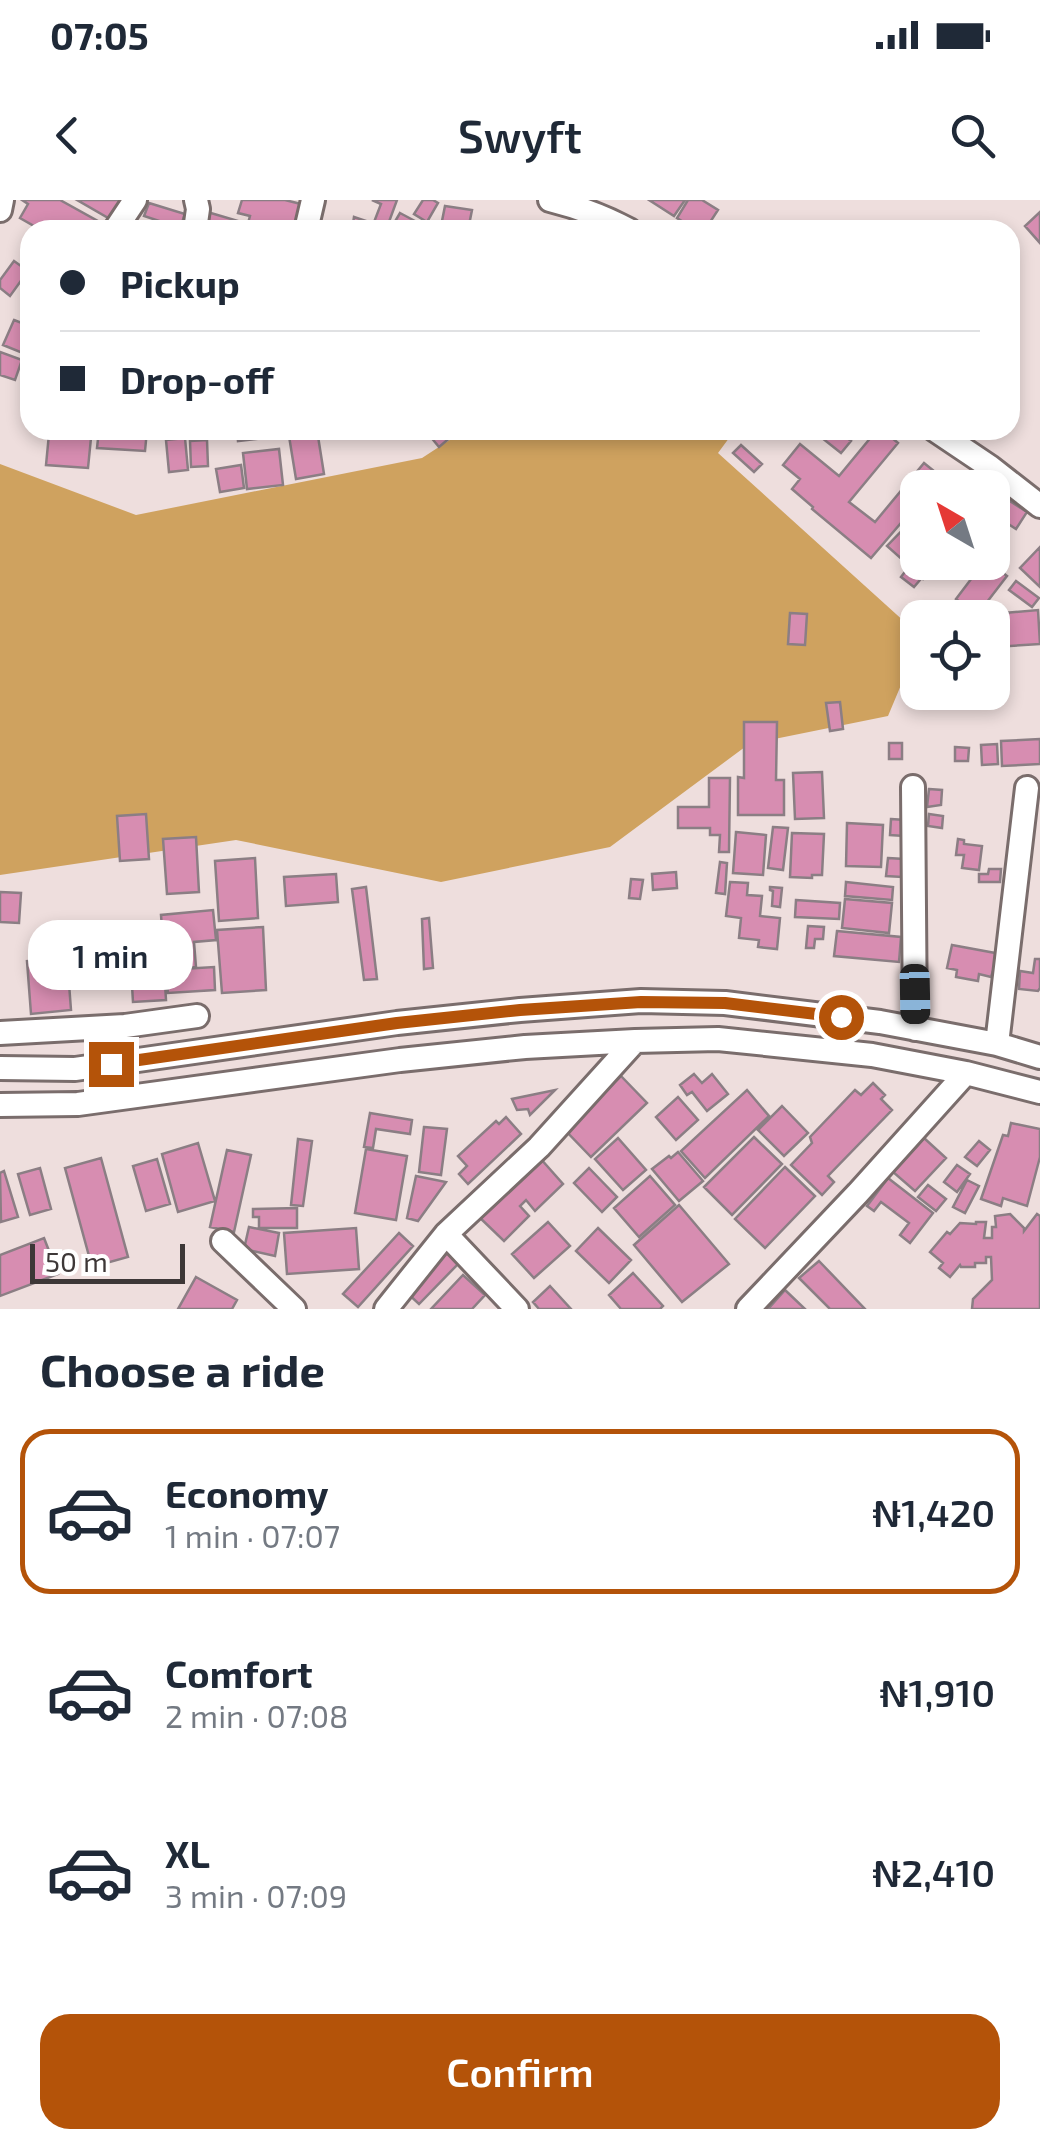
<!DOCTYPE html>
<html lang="en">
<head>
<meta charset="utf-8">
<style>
  body { margin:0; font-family:"Exo 2",sans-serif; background:#f6f6f7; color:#1f2937; height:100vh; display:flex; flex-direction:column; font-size:38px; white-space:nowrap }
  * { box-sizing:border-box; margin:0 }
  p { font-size:32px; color:#747a83 }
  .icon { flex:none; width:55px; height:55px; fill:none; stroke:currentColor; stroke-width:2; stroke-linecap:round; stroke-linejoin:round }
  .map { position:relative; height:1109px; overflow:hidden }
  .sheet { display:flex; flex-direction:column; background:#fff; flex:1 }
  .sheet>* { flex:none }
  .guide { position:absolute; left:20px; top:20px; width:1000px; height:220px; border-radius:30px; box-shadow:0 5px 15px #0003; display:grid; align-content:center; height:220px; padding:0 40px; background:#fff }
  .needle { width:65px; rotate:321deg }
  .fabs { position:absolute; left:900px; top:270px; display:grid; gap:20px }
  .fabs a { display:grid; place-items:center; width:110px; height:110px; border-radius:20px; background:#fff; box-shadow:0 5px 15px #0003; font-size:50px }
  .scale { position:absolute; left:30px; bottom:25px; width:155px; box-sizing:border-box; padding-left:10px; border:5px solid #3d3737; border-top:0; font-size:28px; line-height:35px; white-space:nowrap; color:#3d3737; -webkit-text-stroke:8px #fff; paint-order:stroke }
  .end { position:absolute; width:45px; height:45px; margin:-22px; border:12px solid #b45309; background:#fff; box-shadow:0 0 0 5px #fff }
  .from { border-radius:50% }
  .bubble { position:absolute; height:70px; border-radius:30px; background:#fff; box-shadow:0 5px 15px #0003; font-size:32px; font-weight:600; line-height:70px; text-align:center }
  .car { position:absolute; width:30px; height:60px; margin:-30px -15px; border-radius:12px; box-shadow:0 0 8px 2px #0007; background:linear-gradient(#222 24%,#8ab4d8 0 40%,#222 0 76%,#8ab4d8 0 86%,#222 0) }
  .guide b { display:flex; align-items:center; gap:35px; height:95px; font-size:38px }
  .guide b+b { border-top:2px solid #e0e1e3 }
  .guide i { width:25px; height:25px; background:#1f2937 }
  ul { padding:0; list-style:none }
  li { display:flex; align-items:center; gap:30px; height:165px; margin:0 20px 15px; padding:0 20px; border:5px solid transparent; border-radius:30px }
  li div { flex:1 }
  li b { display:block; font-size:38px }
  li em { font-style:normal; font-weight:600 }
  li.selected { border-color:#b45309 }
  li>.icon { width:90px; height:90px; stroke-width:1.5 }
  h2 { padding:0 40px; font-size:45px; line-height:120px }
  .cta { display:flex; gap:20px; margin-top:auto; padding:20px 40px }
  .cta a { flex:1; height:115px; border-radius:30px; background:#b45309; color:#fff; font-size:40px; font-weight:600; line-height:115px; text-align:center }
  .status { display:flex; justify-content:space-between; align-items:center; height:70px; padding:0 50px; background:#fff; direction:ltr }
  .status svg { height:28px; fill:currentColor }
  header { display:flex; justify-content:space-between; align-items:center; height:130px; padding:0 40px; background:#fff; font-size:45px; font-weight:600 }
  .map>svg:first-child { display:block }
  .forest { fill:#cfa25f }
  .building { fill:#d78db1; stroke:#8b7e84; stroke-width:2.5 }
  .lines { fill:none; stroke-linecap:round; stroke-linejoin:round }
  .minor-casing { stroke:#7a6d6c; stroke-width:28 }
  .minor { stroke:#fff; stroke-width:22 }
  .route { stroke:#b45309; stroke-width:12 }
</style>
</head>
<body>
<div class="status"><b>07:05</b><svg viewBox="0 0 49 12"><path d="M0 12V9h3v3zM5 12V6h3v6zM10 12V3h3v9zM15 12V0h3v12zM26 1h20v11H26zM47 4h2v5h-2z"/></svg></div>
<header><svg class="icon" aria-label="back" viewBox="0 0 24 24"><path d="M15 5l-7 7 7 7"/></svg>Swyft<svg class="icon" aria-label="search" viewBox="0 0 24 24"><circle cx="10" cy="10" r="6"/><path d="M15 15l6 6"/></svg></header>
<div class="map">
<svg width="1040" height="1109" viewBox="0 0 1040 1109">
  <rect width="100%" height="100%" fill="#eededd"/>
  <path class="forest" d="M465,230h270l-17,23 199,180v14l-29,69 -139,28 -139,103 -169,35 -205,-42 -236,35v-411l136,51 286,-57z"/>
  <path class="building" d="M22,0h38l45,25 -3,5h-61l-21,-12 8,-14z
    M77,0h43l-10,19z
    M242,0h43l20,5 -7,25h-41l-10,-3 3,-11 -12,-3z
    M372,0h25l-11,30h-15l10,-26z
    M423,0h10l5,3 -11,19 -13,-8z
    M649,0h36l-11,16z
    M688,0h14l16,10 -13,20h-9l-19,-12z
    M149,3l36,11 -5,14 -36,-12z
    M445,6l27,4 -4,20 -27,-4z
    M204,11l41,12 -2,7h-45z
    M1040,12v31l-15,-17z
    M400,13l28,15 -2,2h-36z
    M354,17l18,6 -3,7h-17z
    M14,61l14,10 -18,25 -10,-8v-8z
    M14,120l16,6v30l-27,-11z
    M0,152l22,8 -7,20 -15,-5z
    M99,230h48l-2,21 -48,-3z
    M237,230h43l1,6 -43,5z
    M288,230h29l7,44 -28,5z
    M425,230h22l5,6 -13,11z
    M812,230h25l14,11 -10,12z
    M877,230h6l15,13 -49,59 26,20 49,-59 16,13 -10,12h-12v15l-47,55 -59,-49 1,-2 -21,-18 8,-10 -17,-14 17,-21 39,32z
    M49,234l42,4 -3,30 -42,-3z
    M185,238l3,32 -19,2 -3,-32z
    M207,240l1,26 -17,1 -1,-26z
    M741,245l21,19 -8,8 -21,-19z
    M279,249l4,36 -36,4 -4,-36z
    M241,265l3,23 -24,4 -4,-23z
    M1002,296l25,16 -11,17 -20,-13 3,-4 -5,-4z
    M918,314v34l-13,14 -18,-16z
    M1040,347v40l-20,-19z
    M918,354v8h20l-15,17 -16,-14z
    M984,362h5l18,14 -30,39 -21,-16z
    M907,369l13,11 -6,7 -13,-10z
    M1016,381l23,17 -7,9 -23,-17z
    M1038,410l2,34 -45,3 -2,-33z
    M790,413l17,1 -2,31 -17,-1z
    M941,492h36v12l-36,-2z
    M840,502l3,27 -13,2 -4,-28z
    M744,522h33l-1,58h8v35h-46v-38l6,1z
    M1040,539v25l-38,2 -1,-25z
    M889,543h13v16h-13z
    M997,544l1,20 -16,1 -1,-20z
    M955,547l14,1 -1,13h-13z
    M822,572l2,46 -29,1 -2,-46z
    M709,578h21l-1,74h-10l1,-17h-10v-7h-32v-21h31z
    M929,589l13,1 -1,15 -14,2z
    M146,614l3,45 -29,2 -3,-45z
    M929,614l14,2 -1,12 -14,-2z
    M891,619l14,1 -1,16 -14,-1z
    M847,623l36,2 -2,42 -35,-1z
    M773,627l15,1 -5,42 -15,-2z
    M736,632l30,3 -3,40 -30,-2z
    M792,633l32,1 -2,41h-10v3l-22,-1z
    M196,637l3,55 -32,2 -4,-55z
    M958,639l6,1v4l18,2 -3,24 -17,-2 2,-13h-8z
    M255,658l3,60 -39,3 -4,-60z
    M888,658l16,1 -2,18 -16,-1z
    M720,662l7,1 -2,31 -9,-1z
    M989,669h12l-1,13h-21v-8h9z
    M676,672l1,16 -24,2 -1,-16z
    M336,674l2,28 -52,4 -2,-29z
    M631,679l12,1 -3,19 -11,-1z
    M730,682l18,1 -1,12 15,1 -2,20 20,2 -3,31 -19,-2 1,-7 -20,-2 2,-20 -15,-2z
    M846,682l47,5 -1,13 -47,-4z
    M366,687l11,92 -13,1 -12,-91z
    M770,687l12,1 -2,19 -8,-1 1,-15 -3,-1z
    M0,692l21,1 -2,30 -19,-1z
    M845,699l47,4 -3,30 -47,-5z
    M796,700l44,3 -1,16 -44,-2z
    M213,710l3,30 -22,2 2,25 -31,2 -4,-54z
    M429,718l4,50 -9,1 -2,-50z
    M808,726l16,1 -1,12h-8l-1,9h-8z
    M263,727l3,63 -44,3 -5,-63z
    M837,731l64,6 -2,25 -65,-6z
    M952,745l54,10 -9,17 -4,-1 -2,6 -12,-3 -1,7 -22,-4 1,-7 -10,-2z
    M67,757l4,53 -40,4 -4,-53z
    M1035,759h5v29l-2,3 -19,-2 1,-18 13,2z
    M164,767l2,33 -33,2 -2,-33z
    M214,767l1,23 -47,3 -2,-23z
    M694,874l8,9 10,-9 16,20 -21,17 -15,-19 -5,3 -7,-10z
    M621,876l26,27 -56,54 -26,-27z
    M873,883l12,12 -4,4 11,11 -64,66 6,6 -12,13 -31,-30 21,-22 -2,-6 45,-47 6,5z
    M555,890l-25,25 -2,-6 -11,1 -5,-11z
    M747,890l22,26 -64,62 -24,-27z
    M678,897l20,23 -22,20 -20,-23z
    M782,906l26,27 -24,23 -26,-26z
    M370,913l42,7 -2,14 -34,-5 -3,19 -9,-1z
    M506,917l15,17 -53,50 -9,-10 8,-8 -9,-10 38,-35 3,3z
    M1011,923l29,6v28l-13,49 -24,-8 -2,8 -20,-7 22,-64 5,1z
    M424,927l23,2 -6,46 -22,-3z
    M754,937l28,27 -50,51 -28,-28z
    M618,938l28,32 -23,20 -28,-31z
    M924,938l22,20 -31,33 -22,-19z
    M298,939l14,2 -9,65 -12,-1z
    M979,941l11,9 -13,16 -12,-9z
    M198,943l17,58 -37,11 -16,-58z
    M366,949l41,7 -11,64 -41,-7z
    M227,950l24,5 -17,77 -24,-5z
    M678,952l25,29 -24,20 -27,-32 17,-13 2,2z
    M101,958l27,99 -36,10 -27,-99z
    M540,958l23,26 -28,27 -9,-11 -6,6 9,10 -25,25 -27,-26z
    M157,959l13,45 -24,7 -13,-45z
    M957,965l13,9 -13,18 -13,-10z
    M785,967l30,29 -50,52 -30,-29z
    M40,968l11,41 -21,6 -12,-41z
    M589,968l28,29 -15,15 -28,-29z
    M4,971l14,46 -17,5 -1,-49z
    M416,976l30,6 -28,39 -11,-3z
    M650,976l25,29 -36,32 -25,-29z
    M888,978l45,35 -23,30 -10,-8 9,-12 -28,-21 -7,9 -7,-5z
    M967,980l12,6 -14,27 -12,-6z
    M928,985l18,14 -10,12 -18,-14z
    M679,1005l50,59 -47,38 -48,-57z
    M297,1008v20h-38v-11h-6v-8z
    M1010,1014l14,14v3l13,-17 3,2v93h-68l1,-10 19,-19 -1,-23h-5v6h-11v4h-14l-1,-2 -10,12 -11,-9 4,-5 -13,-11 17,-20 3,2 10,-11 16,1v-2h10l-2,16h8v-11h4l-1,-11z
    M548,1022l22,24 -36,32 -22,-24z
    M249,1027l30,6 -4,23 -31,-7z
    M356,1028l3,41 -72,5 -3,-41z
    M598,1028l33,32 -22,23 -33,-32z
    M399,1033l14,13 -55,61 -15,-13z
    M44,1038l14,36 -58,22v-41z
    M444,1049l15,14 -40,41 -14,-13z
    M819,1061l46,48h-35l-31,-31z
    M633,1073l30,33 -3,3h-39l-12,-14z
    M463,1075l22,20 -13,14h-41z
    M196,1077l41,23 -5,9h-54z
    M550,1086l21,23h-32l-6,-7z
    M785,1090l20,19h-37z"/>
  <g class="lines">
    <g class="minor-casing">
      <path id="minor" d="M550,0c28,7 53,16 79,30
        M0,10l2,-10
        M115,30l20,-30
        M195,30l3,-21 -2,-9
        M306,30l7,-30
        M935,230l55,37 50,39
        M913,587l2,242
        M0,833l125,-7 72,-10
        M997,844l30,-256
        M0,868l75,1 322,-46 123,-13 121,-9 84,2 155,19 117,22 43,13
        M0,905l78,-1 322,-44 125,-13 110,-6 83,-2 154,16 94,18 74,19
        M446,1034l71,75
        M223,1041l71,68
        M386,1109l60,-75 93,-87 96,-106
        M748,1109l110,-116 108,-120"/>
    </g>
    <use href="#minor" class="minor"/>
  </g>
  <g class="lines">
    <path class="route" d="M111,864l286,-41 123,-13 121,-8 84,1 116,14"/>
  </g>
</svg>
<div class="fabs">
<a><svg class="needle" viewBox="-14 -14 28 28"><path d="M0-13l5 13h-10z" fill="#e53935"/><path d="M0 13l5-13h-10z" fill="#747a83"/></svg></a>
<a><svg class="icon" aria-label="locate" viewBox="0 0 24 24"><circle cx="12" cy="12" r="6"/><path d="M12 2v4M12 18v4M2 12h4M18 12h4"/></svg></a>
</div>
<div class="scale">50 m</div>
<i class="end from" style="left:841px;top:817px"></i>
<i class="end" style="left:111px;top:864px"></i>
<div class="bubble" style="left:28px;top:720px;width:165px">1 min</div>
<i class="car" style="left:915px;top:794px;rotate:179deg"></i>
<div class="guide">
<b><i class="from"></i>Pickup</b>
<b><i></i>Drop-off</b>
</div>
</div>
<section class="sheet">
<h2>Choose a ride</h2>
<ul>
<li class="selected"><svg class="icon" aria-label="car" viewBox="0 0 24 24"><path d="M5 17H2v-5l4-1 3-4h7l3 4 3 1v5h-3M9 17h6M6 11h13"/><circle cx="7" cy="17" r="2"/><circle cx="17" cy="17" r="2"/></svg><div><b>Economy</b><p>1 min · 07:07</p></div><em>₦1,420</em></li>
<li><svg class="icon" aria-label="car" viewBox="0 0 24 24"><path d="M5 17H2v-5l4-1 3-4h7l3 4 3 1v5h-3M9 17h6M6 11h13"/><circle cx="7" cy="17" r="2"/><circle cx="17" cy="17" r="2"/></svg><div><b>Comfort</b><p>2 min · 07:08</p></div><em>₦1,910</em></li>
<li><svg class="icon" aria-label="car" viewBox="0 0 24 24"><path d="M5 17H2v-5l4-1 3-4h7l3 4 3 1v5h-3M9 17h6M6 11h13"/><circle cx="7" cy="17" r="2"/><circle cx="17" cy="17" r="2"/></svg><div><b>XL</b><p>3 min · 07:09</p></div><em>₦2,410</em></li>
</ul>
<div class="cta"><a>Confirm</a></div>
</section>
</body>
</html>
